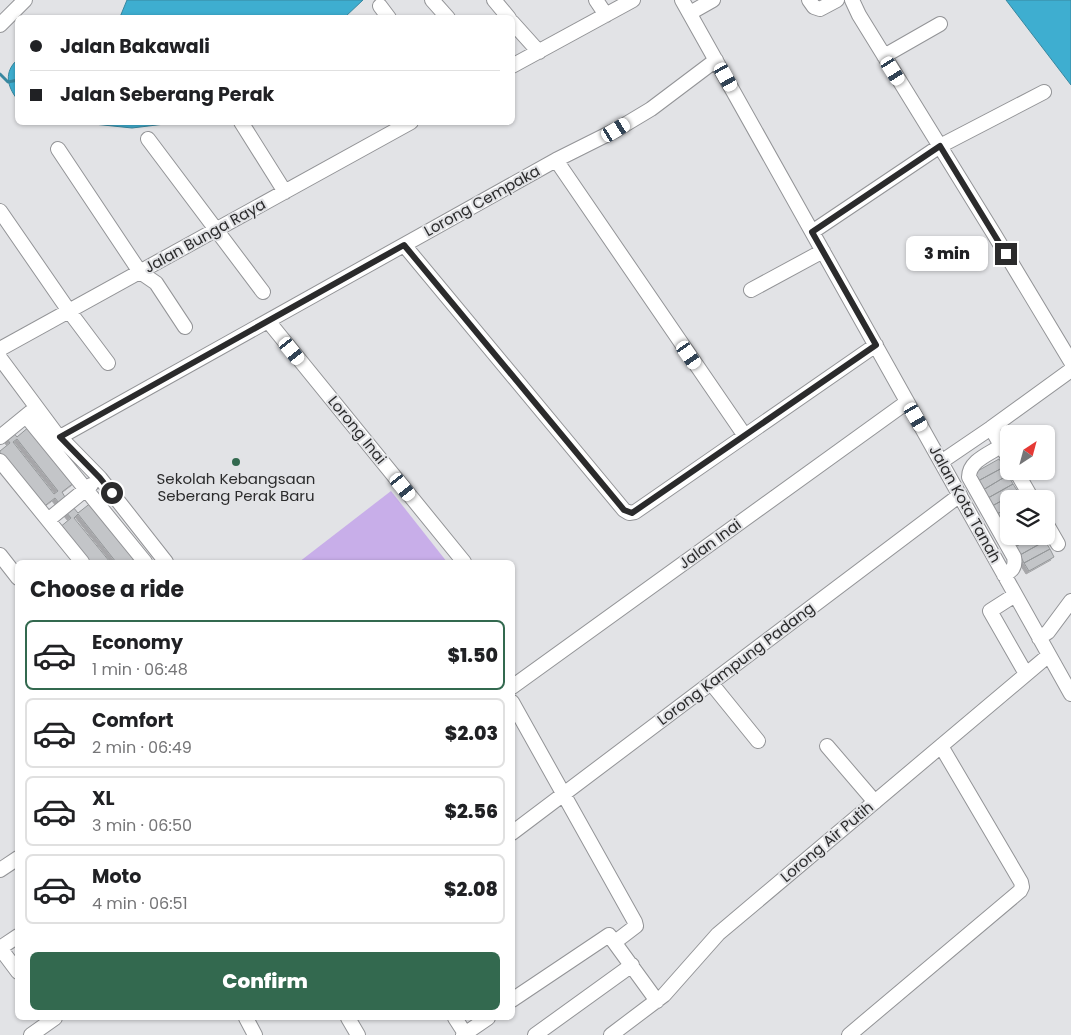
<!DOCTYPE html>
<html lang="en">
<head>
<meta charset="utf-8">
<style>
  body { margin:0; font-family:Poppins,sans-serif; background:#f6f6f6; color:#202124; height:100vh; display:flex; flex-direction:column; font-size:19px; white-space:nowrap }
  * { box-sizing:border-box; margin:0 }
  p { font-size:16px; color:#757577 }
  .icon { flex:none; width:28px; height:28px; fill:none; stroke:currentColor; stroke-width:2; stroke-linecap:round; stroke-linejoin:round }
  .map { position:relative; flex:1; overflow:hidden }
  .drawer { position:absolute; left:15px; top:560px; width:500px; height:460px; display:flex; flex-direction:column; background:#fff; border-radius:8px; box-shadow:0 1px 4px #0004 }
  .drawer>* { flex:none }
  .banner { position:absolute; left:15px; top:15px; width:500px; height:110px; border-radius:8px; box-shadow:0 1px 4px #0004; display:grid; align-content:center; height:110px; padding:0 15px; background:#fff }
  .needle { width:32px; rotate:36deg }
  .controls { position:absolute; left:1000px; top:425px; display:grid; gap:10px }
  .controls a { display:grid; place-items:center; width:55px; height:55px; border-radius:8px; background:#fff; box-shadow:0 1px 4px #0004; font-size:25px }
  .end { position:absolute; width:22px; height:22px; margin:-11px; border:6px solid #2b2b2c; background:#fff; box-shadow:0 0 0 2px #fff }
  .from { border-radius:50% }
  .bubble { position:absolute; height:35px; border-radius:8px; background:#fff; box-shadow:0 1px 4px #0004; font-size:16px; font-weight:800; line-height:35px; text-align:center }
  .car { position:absolute; width:15px; height:30px; margin:-15px -8px; border-radius:6px; box-shadow:0 0 4px 1px #0007; background:linear-gradient(#fff 24%,#345 0 40%,#fff 0 76%,#345 0 86%,#fff 0) }
  .banner b { display:flex; align-items:center; gap:18px; height:48px; font-size:19px }
  .banner b+b { border-top:1px solid #e0e0e0 }
  .banner i { width:12px; height:12px; background:#202124 }
  ul { padding:0; list-style:none }
  li { display:flex; align-items:center; gap:15px; height:70px; margin:0 10px 8px; padding:0 5px; border:2px solid #e0e0e0; border-radius:8px }
  li div { flex:1 }
  li b { display:block; font-size:19px }
  li em { font-style:normal; font-weight:800 }
  li.active { border-color:#33694f }
  li>.icon { width:45px; height:45px; stroke-width:1.5 }
  h2 { padding:0 15px; font-size:22px; line-height:60px }
  .action { display:flex; gap:10px; margin-top:auto; padding:10px 15px }
  .action a { flex:1; height:58px; border-radius:8px; background:#33694f; color:#fff; font-size:20px; font-weight:800; line-height:58px; text-align:center }
  .map>svg:first-child { display:block }
  .green { fill:#c8aee9 }
  .water { fill:#3eaed0; stroke:#38879f }
  .lines { fill:none; stroke-linecap:round; stroke-linejoin:round }
  .stream { stroke:#38879f; stroke-width:3 }
  .building { fill:#c3c5c8; stroke:#949799; fill-rule:evenodd; filter:url(#shadow) }
  .minor-casing { stroke:#939497; stroke-width:16 }
  .minor { stroke:#fff; stroke-width:14 }
  .route { stroke:#2b2b2c; stroke-width:6 }
  .poi-dot { fill:#33694f; stroke:#e2e3e6; stroke-width:2 }
  .labels { text-anchor:middle; stroke-width:4; stroke-linejoin:round; paint-order:stroke }
  .street-label { font-size:15px; fill:#2b2b2c; stroke:#e2e3e6 }
  .poi-label { font-size:15px; fill:#2b2b2c; stroke:#e2e3e6 }
</style>
</head>
<body>
<div class="map">
<svg width="1071" height="1035" viewBox="0 0 1071 1035">
  <defs>
    <filter id="shadow"><feDropShadow dx="-3" dy="3" stdDeviation="0" flood-color="#0004"/></filter>
  </defs>
  <rect width="100%" height="100%" fill="#e2e3e6"/>
  <path class="green" d="M391,491l56,71h-148z"/>
  <path class="water" d="M127,0h236l-18,17h-225z
    M1006,0h65v85z
    M17,60v39c-10,-13 -13,-27 0,-39z
    M84,123h89l-41,5z"/>
  <g class="lines">
    <path class="stream" d="M0,74l8,8 10,-2"/>
  </g>
  <path class="building" d="M30,426l45,56 -13,10 3,5 -6,6 -4,-5 -13,10 -42,-53v-4l10,-8 -5,-7 7,-5 5,6zM17,439l41,52 -4,3 -41,-52z
    M999,459l5,8 -26,14 -4,-8z
    M1004,467l4,8 -25,15 -5,-9z
    M1008,475l5,9 -25,14 -5,-8z
    M1013,484l5,8 -26,14 -4,-8z
    M1018,492l4,7h-13v8l-12,7 -5,-8z
    M92,502l44,56 -7,4h-13l-38,-48 -4,4 36,44h-24l-27,-34 12,-10 -5,-6 7,-5 5,6z
    M1009,507v11l-8,4 -4,-8z
    M1009,518v11l-3,1 -5,-8z
    M1015,536h19l-19,11 -5,-8z
    M1034,536h8l3,5 -25,14 -5,-8z
    M1045,541l5,8 -26,14 -4,-8z
    M1050,549l4,8 -25,14 -5,-8z"/>
  <g class="lines">
    <g class="minor-casing">
      <path id="minor" d="M432,0l16,18
        M494,0l15,18
        M596,0l10,15
        M682,0l389,694
        M809,0l5,7 6,2 17,-9
        M852,0l7,15 135,219 77,128
        M380,6l9,12
        M690,13l23,-13
        M512,22l27,30
        M0,25l25,-25
        M884,56l56,-32
        M512,66l121,-66
        M241,122l44,70
        M148,139l115,153
        M58,149l82,123 16,11 29,44
        M556,160l189,276
        M0,211l69,100 39,52
        M812,232l128,-86 104,-54
        M404,245l220,265 5,3 6,-1 241,-167
        M751,290l72,-39
        M268,321l196,241
        M0,349l411,-227
        M0,358l55,74 45,46 66,84
        M26,416l119,146
        M991,428l18,31
        M0,437l32,-26
        M60,437l496,-277 60,-30 35,-21 65,-49
        M1001,446c-12,8 -32,15 -32,31l45,80c2,10 -2,14 -10,18
        M0,461l82,101
        M941,462l50,-34 80,-58
        M1016,471l16,28
        M48,520l43,-35
        M1046,523l12,21
        M0,555l18,23
        M1015,595l-25,16 36,63
        M1039,638l9,-6 23,-31
        M711,683l47,58
        M512,687l395,-285
        M512,702l123,220 1,4 -21,16
        M827,746l48,56
        M512,833l448,-338
        M0,870l18,-12
        M0,948l18,24
        M0,948l18,-12
        M512,1000l97,-65 48,66
        M246,1018l9,17
        M348,1018l10,17
        M455,1018l11,17
        M31,1035l24,-17
        M463,1035l25,-17
        M535,1035l97,-70
        M611,1035l53,-40 54,-61 331,-279
        M849,1035l171,-144 2,-4 -1,-5 -80,-136"/>
    </g>
    <use href="#minor" class="minor"/>
  </g>
  <g class="lines">
    <path class="route" d="M112,493l-12,-15 -40,-41 344,-192 220,265 8,3 244,-168 -64,-113 128,-86 66,108"/>
  </g>
  <circle class="poi-dot" cx="236" cy="462" r="5"/>
  <g class="labels">
    <g class="street-label">
      <text transform="translate(482 201) rotate(-29)" y="5">Lorong Cempaka</text>
      <text transform="translate(205 236) rotate(-29)" y="5">Jalan Bunga Raya</text>
      <text transform="translate(357 430) rotate(51)" y="5">Lorong Inai</text>
      <text transform="translate(965 504) rotate(61)" y="5">Jalan Kota Tanah</text>
      <text transform="translate(710 544) rotate(-36)" y="5">Jalan Inai</text>
      <text transform="translate(736 664) rotate(-37)" y="5">Lorong Kampung Padang</text>
      <text transform="translate(827 842) rotate(-40)" y="5">Lorong Air Putih</text>
    </g>
    <g class="poi-label">
      <text x="236" y="484">Sekolah Kebangsaan<tspan x="236" dy="17">Seberang Perak Baru</tspan></text>
    </g>
  </g>
</svg>
<div class="controls">
<a><svg class="needle" viewBox="-14 -14 28 28"><path d="M0-13l5 13h-10z" fill="#e53935"/><path d="M0 13l5-13h-10z" fill="#757577"/></svg></a>
<a><svg class="icon" aria-label="layers" viewBox="0 0 24 24"><path d="M12 4l9 5-9 5-9-5zM3 14l9 5 9-5"/></svg></a>
</div>
<i class="end from" style="left:112px;top:493px"></i>
<i class="end" style="left:1006px;top:254px"></i>
<div class="bubble" style="left:906px;top:236px;width:82px">3 min</div>
<i class="car" style="left:893px;top:71px;rotate:148deg"></i>
<i class="car" style="left:726px;top:77px;rotate:151deg"></i>
<i class="car" style="left:616px;top:130px;rotate:59deg"></i>
<i class="car" style="left:292px;top:351px;rotate:141deg"></i>
<i class="car" style="left:689px;top:355px;rotate:145deg"></i>
<i class="car" style="left:916px;top:417px;rotate:150deg"></i>
<i class="car" style="left:403px;top:487px;rotate:141deg"></i>
<div class="banner">
<b><i class="from"></i>Jalan Bakawali</b>
<b><i></i>Jalan Seberang Perak</b>
</div>
<section class="drawer">
<h2>Choose a ride</h2>
<ul>
<li class="active"><svg class="icon" aria-label="car" viewBox="0 0 24 24"><path d="M5 17H2v-5l4-1 3-4h7l3 4 3 1v5h-3M9 17h6M6 11h13"/><circle cx="7" cy="17" r="2"/><circle cx="17" cy="17" r="2"/></svg><div><b>Economy</b><p>1 min · 06:48</p></div><em>$1.50</em></li>
<li><svg class="icon" aria-label="car" viewBox="0 0 24 24"><path d="M5 17H2v-5l4-1 3-4h7l3 4 3 1v5h-3M9 17h6M6 11h13"/><circle cx="7" cy="17" r="2"/><circle cx="17" cy="17" r="2"/></svg><div><b>Comfort</b><p>2 min · 06:49</p></div><em>$2.03</em></li>
<li><svg class="icon" aria-label="car" viewBox="0 0 24 24"><path d="M5 17H2v-5l4-1 3-4h7l3 4 3 1v5h-3M9 17h6M6 11h13"/><circle cx="7" cy="17" r="2"/><circle cx="17" cy="17" r="2"/></svg><div><b>XL</b><p>3 min · 06:50</p></div><em>$2.56</em></li>
<li><svg class="icon" aria-label="car" viewBox="0 0 24 24"><path d="M5 17H2v-5l4-1 3-4h7l3 4 3 1v5h-3M9 17h6M6 11h13"/><circle cx="7" cy="17" r="2"/><circle cx="17" cy="17" r="2"/></svg><div><b>Moto</b><p>4 min · 06:51</p></div><em>$2.08</em></li>
</ul>
<div class="action"><a>Confirm</a></div>
</section>
</div>
</body>
</html>
